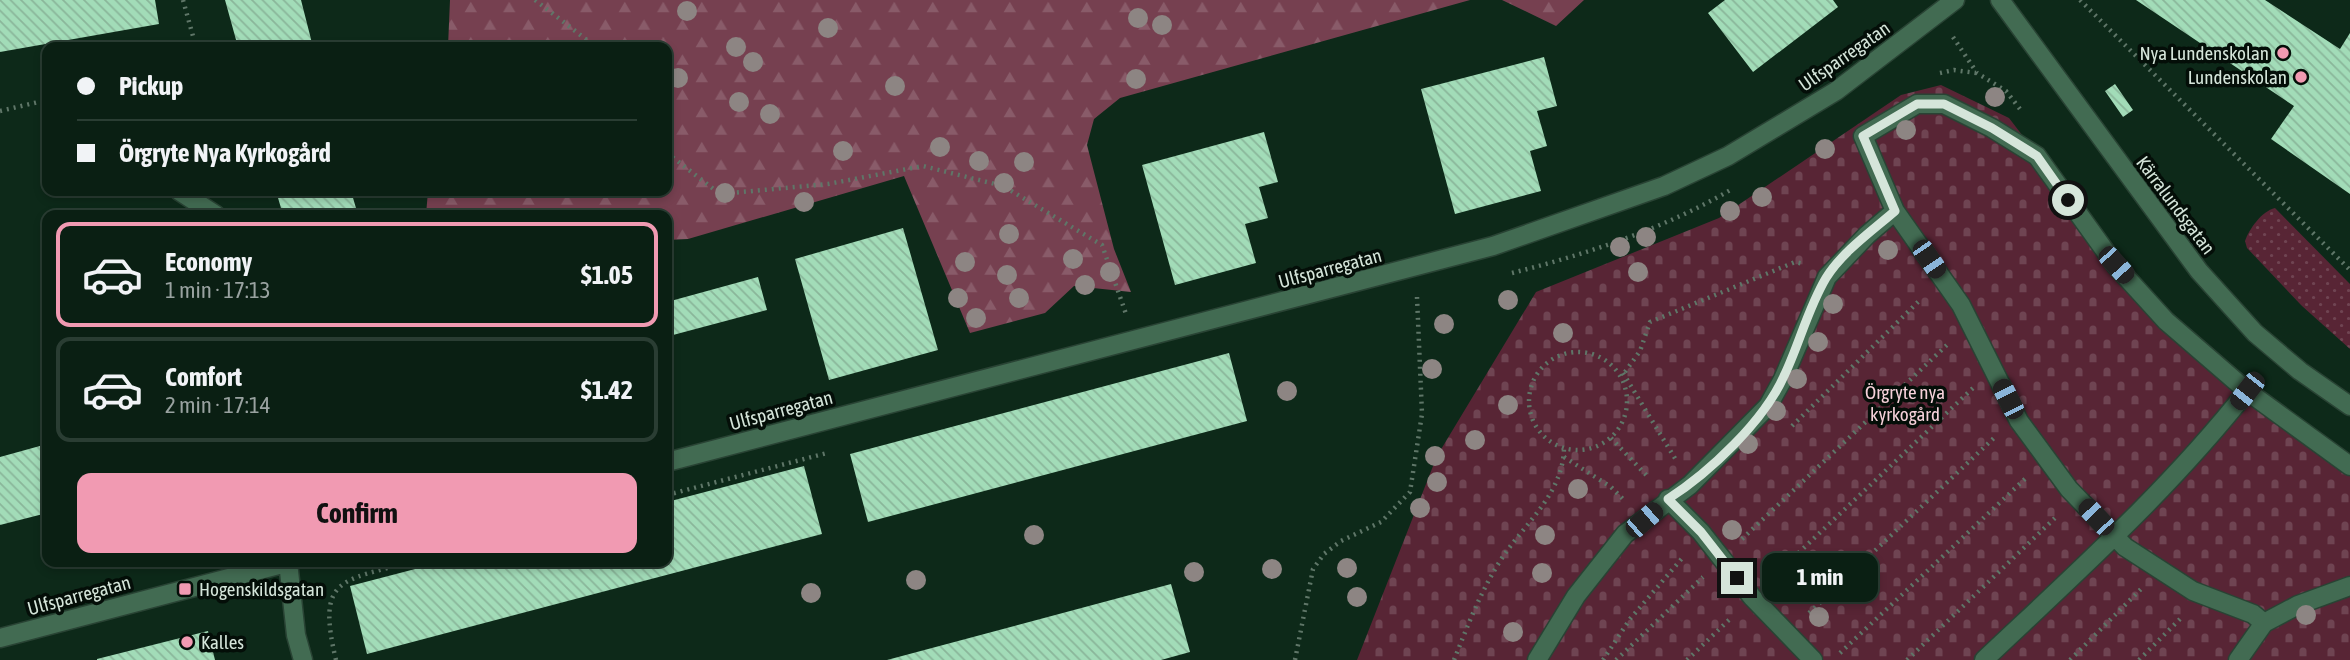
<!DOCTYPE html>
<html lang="en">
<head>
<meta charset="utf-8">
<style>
  body { margin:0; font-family:"Asap Condensed",sans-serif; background:#13271c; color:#f1f3f6; height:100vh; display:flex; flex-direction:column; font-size:26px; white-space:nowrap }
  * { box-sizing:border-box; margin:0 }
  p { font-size:23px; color:#99a2a0 }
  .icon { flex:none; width:38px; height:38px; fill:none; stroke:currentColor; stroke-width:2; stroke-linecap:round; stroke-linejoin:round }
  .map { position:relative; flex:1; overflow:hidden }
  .panel { position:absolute; left:42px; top:210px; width:630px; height:357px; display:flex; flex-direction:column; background:#0a1f13; border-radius:14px; box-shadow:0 4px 10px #0003,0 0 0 2px #2a3d33 }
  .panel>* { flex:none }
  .top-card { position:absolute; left:42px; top:42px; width:630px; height:154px; border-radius:14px; box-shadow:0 4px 10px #0003,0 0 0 2px #2a3d33; display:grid; align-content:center; height:154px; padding:0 35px; background:#0a1f13 }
  .end { position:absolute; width:32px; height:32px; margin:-16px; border:9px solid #d5e5da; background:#111; box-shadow:0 0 0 4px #111 }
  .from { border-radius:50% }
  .bubble { position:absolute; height:49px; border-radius:14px; background:#0a1f13; box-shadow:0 4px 10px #0003,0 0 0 2px #2a3d33; font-size:23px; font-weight:700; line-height:49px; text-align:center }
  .car { position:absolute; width:21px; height:42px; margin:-21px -10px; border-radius:9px; box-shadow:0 0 5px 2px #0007; background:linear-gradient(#222 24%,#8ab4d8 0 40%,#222 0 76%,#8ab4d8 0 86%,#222 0) }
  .top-card b { display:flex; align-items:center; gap:24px; height:66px; font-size:26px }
  .top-card b+b { border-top:2px solid #2a3d33 }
  .top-card i { width:18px; height:18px; background:#f1f3f6 }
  ul { padding:12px 0 0; list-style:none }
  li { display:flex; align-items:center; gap:21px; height:105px; margin:0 14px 10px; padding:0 21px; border:4px solid #2a3d33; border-radius:14px }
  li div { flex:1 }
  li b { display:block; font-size:26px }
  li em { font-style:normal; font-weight:700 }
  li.selected { border-color:#f19ab2 }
  li>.icon { width:63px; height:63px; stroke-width:1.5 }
  .primary-button { display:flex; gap:14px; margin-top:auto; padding:14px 35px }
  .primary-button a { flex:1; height:80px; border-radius:14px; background:#f19ab2; color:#111; font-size:28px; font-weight:700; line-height:80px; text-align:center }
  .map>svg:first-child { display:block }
  .grass { fill:url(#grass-dots) }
  .forest { fill:url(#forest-firs) }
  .cemetery { fill:url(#cemetery-stones) }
  .building { fill:url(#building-back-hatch) }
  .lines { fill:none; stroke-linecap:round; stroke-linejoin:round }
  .lane-casing { stroke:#294334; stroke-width:21 }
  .street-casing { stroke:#294334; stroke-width:21 }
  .path { stroke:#5f7668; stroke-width:4.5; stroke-dasharray:2 5; stroke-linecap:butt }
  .lane { stroke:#426b52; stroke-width:18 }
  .street { stroke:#426b52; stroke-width:18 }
  .tree { fill:#8d8583 }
  .route { stroke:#d5e5da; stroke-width:9 }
  .poi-dot { fill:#f19ab2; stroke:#040e08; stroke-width:2.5 }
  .labels { text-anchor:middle; stroke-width:7; stroke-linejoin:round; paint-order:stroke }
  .poi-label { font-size:19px; fill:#d5e5da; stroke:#040e08; text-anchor:end }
  .street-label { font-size:19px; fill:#d5e5da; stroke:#040e08 }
  .park-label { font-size:19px; fill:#f6d1da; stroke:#040e08 }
</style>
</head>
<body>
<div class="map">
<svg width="2350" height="660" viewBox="0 0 2350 660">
  <defs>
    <pattern id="grass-dots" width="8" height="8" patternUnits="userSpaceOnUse" patternTransform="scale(1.75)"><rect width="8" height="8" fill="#582535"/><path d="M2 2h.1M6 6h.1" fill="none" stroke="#6f4452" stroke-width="1.8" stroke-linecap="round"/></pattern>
    <pattern id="forest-firs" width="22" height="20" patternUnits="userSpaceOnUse" patternTransform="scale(1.75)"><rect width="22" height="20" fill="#764050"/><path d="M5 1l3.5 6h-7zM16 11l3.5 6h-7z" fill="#895b69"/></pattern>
    <pattern id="cemetery-stones" width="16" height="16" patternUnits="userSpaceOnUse" patternTransform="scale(1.75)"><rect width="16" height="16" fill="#582535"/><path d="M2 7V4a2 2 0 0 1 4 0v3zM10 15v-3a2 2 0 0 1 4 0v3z" fill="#6f4452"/></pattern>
    <pattern id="building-back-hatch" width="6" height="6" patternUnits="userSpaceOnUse" patternTransform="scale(1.75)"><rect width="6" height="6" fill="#a2dcb8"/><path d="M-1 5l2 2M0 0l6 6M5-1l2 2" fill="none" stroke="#8ab69a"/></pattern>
  </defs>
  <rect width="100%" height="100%" fill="#0d2919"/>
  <path class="grass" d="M2275,208l75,76v65l-48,-43 -55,-58 -2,-7c4,-12 17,-30 30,-33z"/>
  <path class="forest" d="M450,0h1020l-350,98 -26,21 -7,26 27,104 17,43 -57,-6 -29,27 -75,20 -66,-157 -216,63 -21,1v-25h-241l2,-24h239v-144h-219z
    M1502,0h82l-28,26z"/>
  <path class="cemetery" d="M1941,85l68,33 103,134 109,115 129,95v198h-993l80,-204 99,-164 183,-74 182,-123z"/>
  <path class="building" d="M0,0h155l4,24 -159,28z
    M225,0h76l12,47h-75z
    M1725,0h108l5,7 -85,65 -45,-59z
    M2136,0h129l75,49 10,-16v161l-79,-55 23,-33z
    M1544,57l13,49 -20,5 10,35 -17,5 11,40 -86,23 -34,-125z
    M2115,84l18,26 -10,7 -18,-26z
    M1264,132l14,50 -19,5 9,31 -23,6 11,39 -81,22 -33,-120z
    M276,191h75l7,24h-75z
    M903,228l35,122 -109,30 -34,-121z
    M758,277l9,33 -94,25 -6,-33z
    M1229,353l18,68 -379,101 -18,-68z
    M47,444v69l-47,12v-68z
    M804,466l18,68 -455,120 -17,-68 92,-24h225v-60z
    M1171,584l19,68 -29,8h-274z
    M208,631l7,29h-118v-1z"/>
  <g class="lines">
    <g class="lane-casing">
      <path id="lane" d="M1895,211l-32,-75 54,-32h27l48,24 45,28 79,110 50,55 81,70 103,75
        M1668,499l33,33 51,65 61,63
        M1537,660l39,-64 49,-62 65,-49 78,-79 15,-27 44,-102 40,-42 28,-24 66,94 58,116 50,68 56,58 68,44 60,23 11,9 34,-18 52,-19
        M1984,660c91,-86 185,-170 263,-269
        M2238,660l26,-37"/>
    </g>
    <g class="street-casing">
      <path id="street" d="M2000,0l199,271 56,62 45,38 50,35
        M179,191l37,24
        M667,462l826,-216 171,-60 64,-30 108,-65 119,-91
        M288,562l8,73 7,25
        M0,638l290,-76"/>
    </g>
    <path class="path" d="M183,0l13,47
      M535,0l61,47
      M2080,0l270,270
      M1953,37l24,36 29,18 14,18
      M1940,73l14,-3 22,3
      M0,111l47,-11
      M667,153l53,41 108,-10 95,-18 80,20 99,59 24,69
      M1512,273c75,-19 154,-45 220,-84
      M1529 401a49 49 0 1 1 98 0a49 49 0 1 1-98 0Z
      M1625,372l15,-21 10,-29 145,-60 9,2
      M1623,373l53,87
      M1792,426l129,-127
      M1611,438l38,40
      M1564,457l47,30 13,13
      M667,495l160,-42
      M1742,539l207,-196
      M1773,577l200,-189
      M1809,613l186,-176
      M1840,653l187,-176
      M336,660c-20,-83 5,-79 75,-98
      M1295,660l18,-91 11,-15 17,-13 40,-19 29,-30 12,-78 -5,-117
      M1454,660c14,-35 27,-70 48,-102 23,-35 61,-64 62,-110
      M1603,660l27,-41 54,-63
      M1616,660l87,-83
      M1687,660l45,-43
      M1907,660l149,-143
      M2070,660l71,-71
      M2139,660l44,-44"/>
    <use href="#lane" class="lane"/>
    <use href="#street" class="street"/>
  </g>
  <g class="tree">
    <circle cx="687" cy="11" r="10"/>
    <circle cx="1138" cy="18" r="10"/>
    <circle cx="1162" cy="25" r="10"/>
    <circle cx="828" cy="28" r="10"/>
    <circle cx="736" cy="47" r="10"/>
    <circle cx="753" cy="62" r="10"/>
    <circle cx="678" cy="78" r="10"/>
    <circle cx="1136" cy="79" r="10"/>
    <circle cx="895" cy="86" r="10"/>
    <circle cx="1995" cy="97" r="10"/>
    <circle cx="739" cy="102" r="10"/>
    <circle cx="770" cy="114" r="10"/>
    <circle cx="1906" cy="130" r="10"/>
    <circle cx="940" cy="147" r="10"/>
    <circle cx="1825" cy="149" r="10"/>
    <circle cx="843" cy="151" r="10"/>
    <circle cx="979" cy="161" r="10"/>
    <circle cx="1024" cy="162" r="10"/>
    <circle cx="1004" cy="183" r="10"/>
    <circle cx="725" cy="193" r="10"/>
    <circle cx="1762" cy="197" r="10"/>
    <circle cx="804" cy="202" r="10"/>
    <circle cx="1730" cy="211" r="10"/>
    <circle cx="1009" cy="234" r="10"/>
    <circle cx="1646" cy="237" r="10"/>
    <circle cx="1620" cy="247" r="10"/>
    <circle cx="1888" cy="250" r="10"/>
    <circle cx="1073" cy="259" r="10"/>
    <circle cx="965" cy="262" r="10"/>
    <circle cx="1110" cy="272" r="10"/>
    <circle cx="1638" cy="272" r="10"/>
    <circle cx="1007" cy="275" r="10"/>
    <circle cx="1085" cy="285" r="10"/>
    <circle cx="958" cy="298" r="10"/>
    <circle cx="1019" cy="298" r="10"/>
    <circle cx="1508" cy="300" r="10"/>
    <circle cx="1833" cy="304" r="10"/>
    <circle cx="976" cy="318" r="10"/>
    <circle cx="1444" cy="324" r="10"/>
    <circle cx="1563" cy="333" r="10"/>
    <circle cx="1818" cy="342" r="10"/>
    <circle cx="1432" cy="369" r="10"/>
    <circle cx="1797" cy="379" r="10"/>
    <circle cx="1287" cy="391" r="10"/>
    <circle cx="1508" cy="405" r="10"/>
    <circle cx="1776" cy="411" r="10"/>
    <circle cx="1475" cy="440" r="10"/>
    <circle cx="1748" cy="444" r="10"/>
    <circle cx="1435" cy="456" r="10"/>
    <circle cx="1437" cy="482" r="10"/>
    <circle cx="1578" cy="489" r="10"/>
    <circle cx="1420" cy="508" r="10"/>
    <circle cx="1732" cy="530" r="10"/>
    <circle cx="1034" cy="535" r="10"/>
    <circle cx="1545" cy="535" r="10"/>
    <circle cx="1773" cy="565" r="10"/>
    <circle cx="1347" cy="568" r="10"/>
    <circle cx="1272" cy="569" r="10"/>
    <circle cx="1194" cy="572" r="10"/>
    <circle cx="1542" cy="573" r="10"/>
    <circle cx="916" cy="580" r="10"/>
    <circle cx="811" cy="593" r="10"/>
    <circle cx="1357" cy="597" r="10"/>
    <circle cx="2306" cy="615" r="10"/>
    <circle cx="1819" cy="617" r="10"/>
    <circle cx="1513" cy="632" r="10"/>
  </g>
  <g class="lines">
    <path class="route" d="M1737,578l-36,-46 -33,-33c42,-27 96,-78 116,-123 15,-31 24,-68 42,-98 16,-26 47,-48 69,-67l-32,-75 54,-32h27l48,24 45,28 31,44"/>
  </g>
  <g class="poi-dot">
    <circle cx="2283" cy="53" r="7"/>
    <circle cx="2301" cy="77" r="7"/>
    <rect x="178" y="582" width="14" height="14" rx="3.5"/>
    <circle cx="187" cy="642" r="7"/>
  </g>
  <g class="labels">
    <g class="poi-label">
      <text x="2269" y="60">Nya Lundenskolan</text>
      <text x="2287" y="84">Lundenskolan</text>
      <text x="199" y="596" text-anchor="start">Hogenskildsgatan</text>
      <text x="201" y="649" text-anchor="start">Kalles</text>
    </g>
    <g class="street-label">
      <text transform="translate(1844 56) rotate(-35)" y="7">Ulfsparregatan</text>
      <text transform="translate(2176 205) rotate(53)" y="7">Kärralundsgatan</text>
      <text transform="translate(1330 268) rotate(-15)" y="7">Ulfsparregatan</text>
      <text transform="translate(781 410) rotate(-15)" y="7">Ulfsparregatan</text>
      <text transform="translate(79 595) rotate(-15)" y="7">Ulfsparregatan</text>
    </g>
    <g class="park-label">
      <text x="1905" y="399">Örgryte nya<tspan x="1905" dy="22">kyrkogård</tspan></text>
    </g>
  </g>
</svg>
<i class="end from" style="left:2068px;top:200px"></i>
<i class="end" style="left:1737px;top:578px"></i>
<div class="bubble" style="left:1762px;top:553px;width:116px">1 min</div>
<i class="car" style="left:1929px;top:259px;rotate:146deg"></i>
<i class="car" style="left:2116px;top:265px;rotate:138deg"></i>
<i class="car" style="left:2247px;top:391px;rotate:218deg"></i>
<i class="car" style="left:2008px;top:399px;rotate:333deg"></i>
<i class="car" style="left:2096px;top:517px;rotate:317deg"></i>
<i class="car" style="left:1644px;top:520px;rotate:49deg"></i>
<div class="top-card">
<b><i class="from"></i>Pickup</b>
<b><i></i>Örgryte Nya Kyrkogård</b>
</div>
<section class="panel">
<ul>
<li class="selected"><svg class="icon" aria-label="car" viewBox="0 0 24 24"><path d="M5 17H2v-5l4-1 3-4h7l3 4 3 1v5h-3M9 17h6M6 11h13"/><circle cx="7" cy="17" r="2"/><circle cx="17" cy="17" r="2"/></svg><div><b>Economy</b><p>1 min · 17:13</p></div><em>$1.05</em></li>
<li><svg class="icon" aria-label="car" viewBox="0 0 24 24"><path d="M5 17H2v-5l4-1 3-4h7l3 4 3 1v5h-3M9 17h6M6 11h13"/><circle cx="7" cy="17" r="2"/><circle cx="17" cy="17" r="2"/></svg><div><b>Comfort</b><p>2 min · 17:14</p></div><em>$1.42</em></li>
</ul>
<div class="primary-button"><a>Confirm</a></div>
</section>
</div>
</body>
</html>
